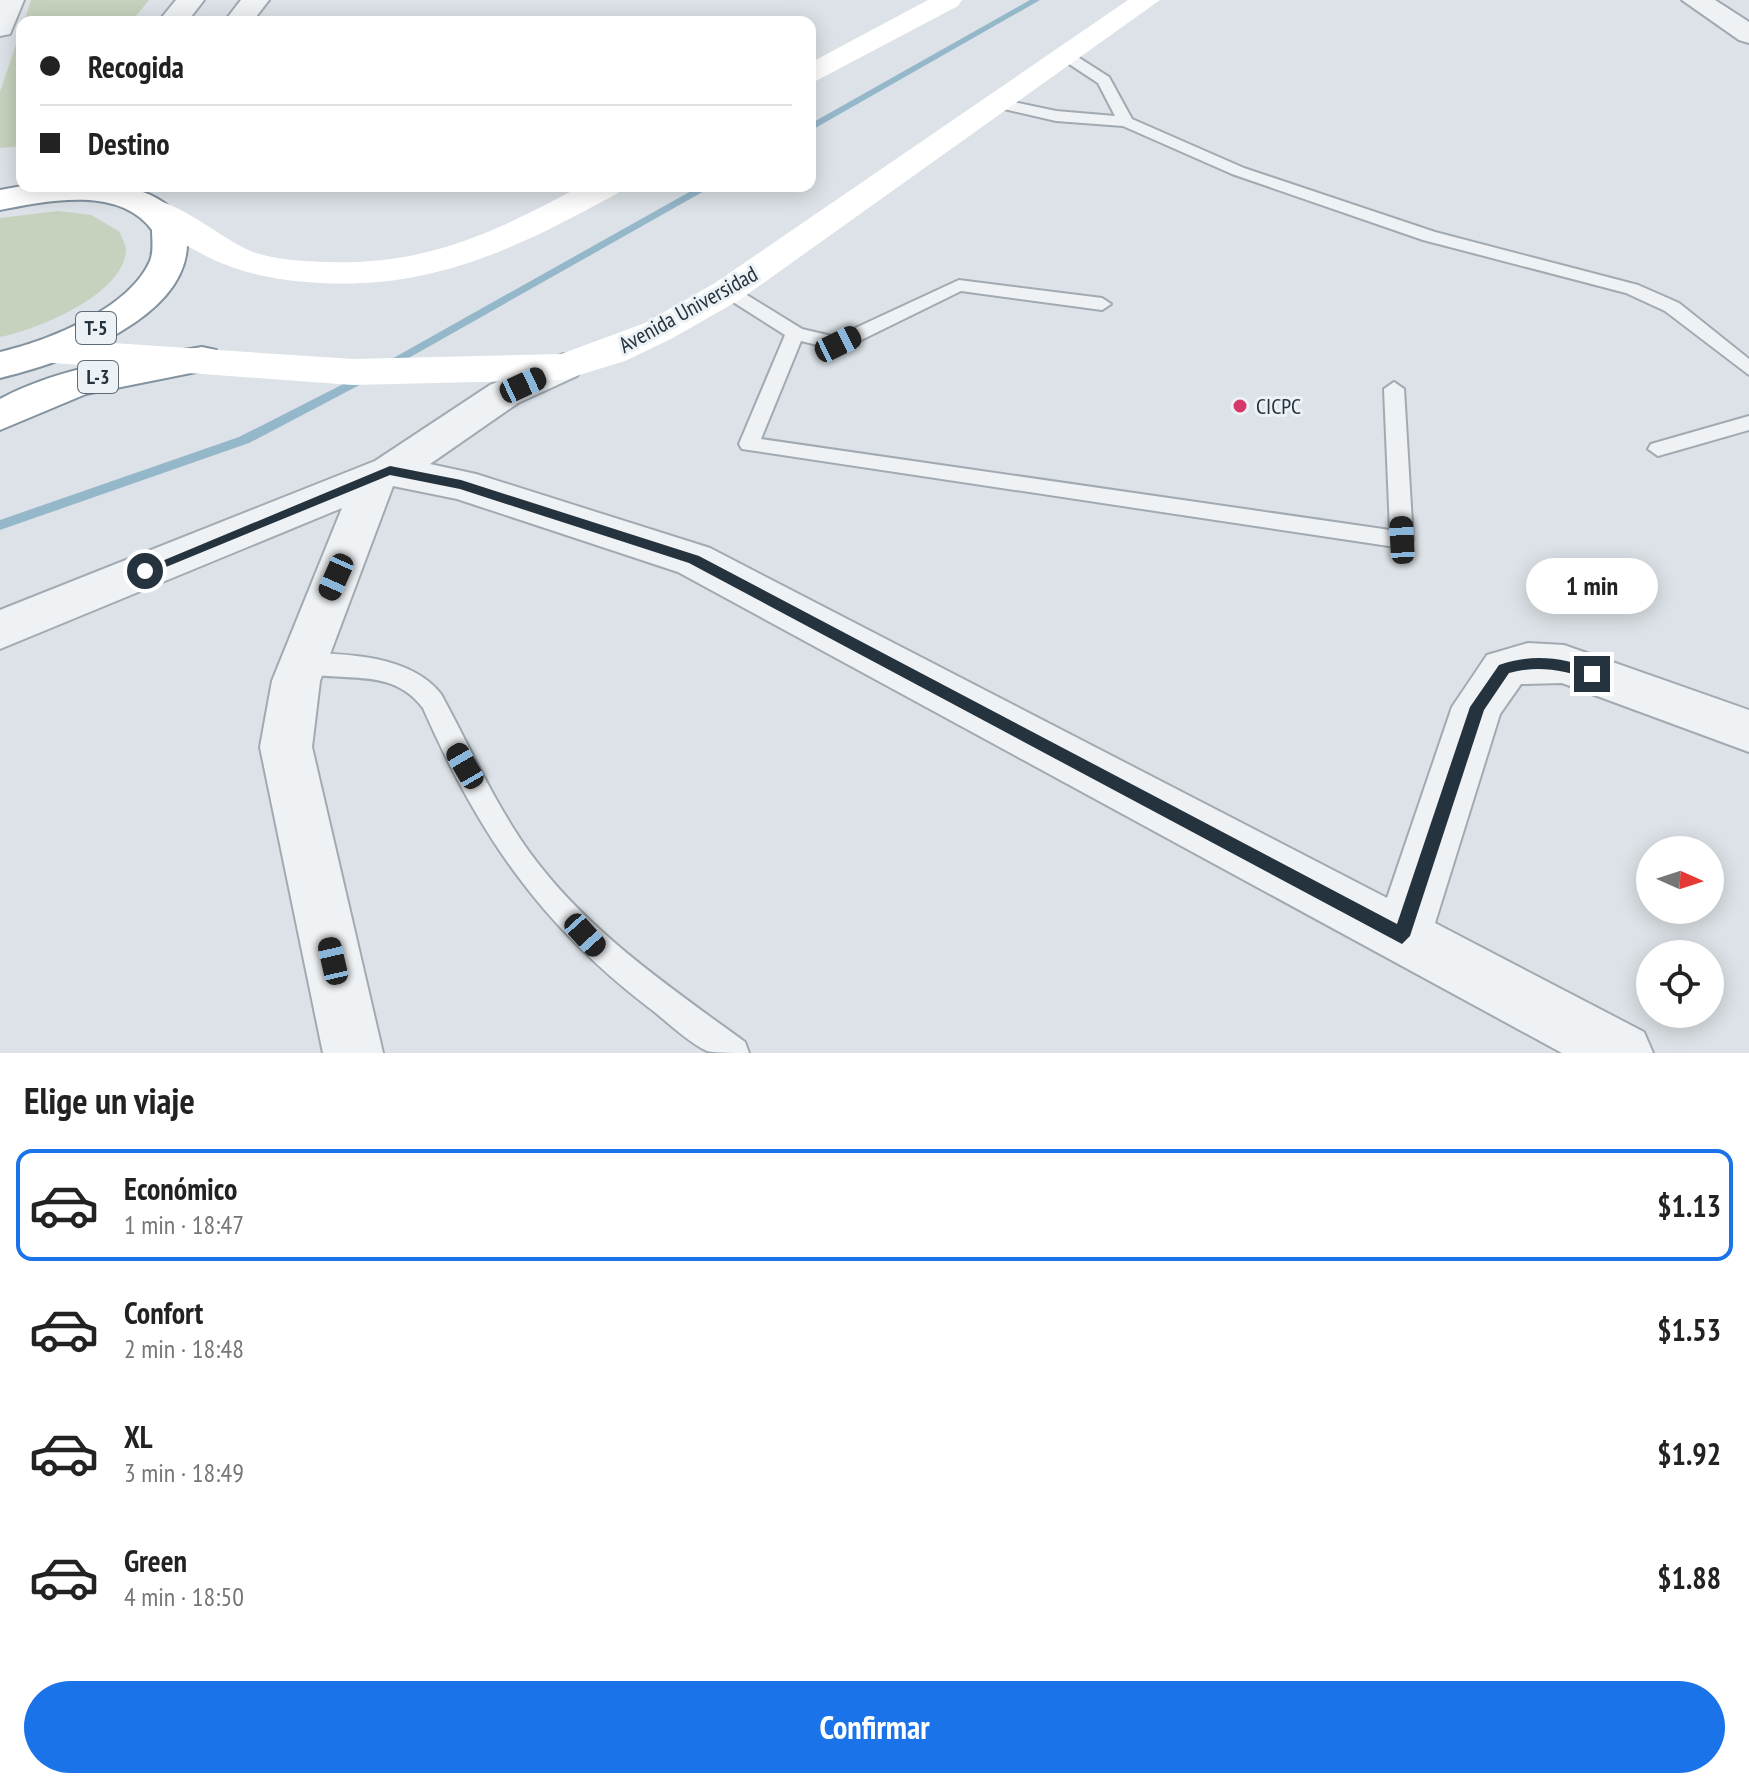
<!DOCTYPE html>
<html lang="es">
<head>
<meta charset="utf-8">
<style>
  body { margin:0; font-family:"PT Sans Narrow",sans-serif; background:#f2f2f2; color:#222; height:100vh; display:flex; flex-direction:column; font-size:30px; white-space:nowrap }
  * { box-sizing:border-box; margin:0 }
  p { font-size:26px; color:#767676 }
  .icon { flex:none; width:44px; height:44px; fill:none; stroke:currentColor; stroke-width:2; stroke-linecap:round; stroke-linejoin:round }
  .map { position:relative; height:1053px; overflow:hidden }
  .details { display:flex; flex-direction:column; background:#fff; flex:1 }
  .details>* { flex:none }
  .guide { position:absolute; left:16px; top:16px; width:800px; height:176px; border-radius:16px; box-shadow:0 4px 20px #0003; display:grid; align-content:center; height:176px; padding:0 24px; background:#fff }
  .needle { width:52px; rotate:93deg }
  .fabs { position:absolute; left:1636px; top:836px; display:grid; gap:16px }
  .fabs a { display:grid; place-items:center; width:88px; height:88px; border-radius:50%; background:#fff; box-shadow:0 4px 20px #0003; font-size:40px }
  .end { position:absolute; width:36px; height:36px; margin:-18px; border:10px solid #25333e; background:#fff; box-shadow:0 0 0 4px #fff }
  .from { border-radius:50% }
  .bubble { position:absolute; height:56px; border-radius:28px; background:#fff; box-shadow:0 4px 20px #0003; font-size:26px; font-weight:800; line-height:56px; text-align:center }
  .car { position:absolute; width:24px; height:48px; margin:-24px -12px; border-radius:10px; box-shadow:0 0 6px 2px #0007; background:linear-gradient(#222 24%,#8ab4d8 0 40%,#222 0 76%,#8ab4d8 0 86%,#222 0) }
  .guide b { display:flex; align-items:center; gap:28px; height:76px; font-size:30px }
  .guide b+b { border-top:2px solid #e0e0e0 }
  .guide i { width:20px; height:20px; background:#222 }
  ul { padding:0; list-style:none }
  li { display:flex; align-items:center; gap:24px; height:112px; margin:0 16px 12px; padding:0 8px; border:4px solid transparent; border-radius:16px }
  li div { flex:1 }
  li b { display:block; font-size:30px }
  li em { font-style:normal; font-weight:800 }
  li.selected { border-color:#1a73e8 }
  li>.icon { width:72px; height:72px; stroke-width:1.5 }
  h2 { padding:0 24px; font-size:36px; line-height:96px }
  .cta { display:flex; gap:16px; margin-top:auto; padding:16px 24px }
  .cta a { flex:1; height:92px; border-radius:48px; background:#1a73e8; color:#fff; font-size:32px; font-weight:800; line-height:92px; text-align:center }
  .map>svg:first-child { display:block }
  .green { fill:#c6d2bd }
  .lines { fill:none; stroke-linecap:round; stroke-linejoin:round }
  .stream { fill:#95b7ca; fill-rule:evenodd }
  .lane-casing { stroke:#a1aab1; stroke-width:4 }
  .street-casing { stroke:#a1aab1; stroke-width:4 }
  .highway-casing { stroke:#83929f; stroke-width:4 }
  .lane { fill:#eff2f5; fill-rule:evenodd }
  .street { fill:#eff2f5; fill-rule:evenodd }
  .secondary { fill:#fff; fill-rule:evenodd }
  .highway { fill:#fff; fill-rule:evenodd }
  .route { fill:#25333e }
  .poi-dot { fill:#d5386a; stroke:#ebf1f5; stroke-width:3 }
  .labels { text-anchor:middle; stroke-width:6; stroke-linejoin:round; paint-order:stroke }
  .shield { fill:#ebf1f5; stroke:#606c75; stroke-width:2 }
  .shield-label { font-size:20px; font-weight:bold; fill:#25333e }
  .street-label { font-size:22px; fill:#25333e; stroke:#ebf1f5 }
  .poi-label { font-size:22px; fill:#25333e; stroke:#ebf1f5; text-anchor:start }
</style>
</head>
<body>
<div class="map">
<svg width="1749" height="1053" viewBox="0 0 1749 1053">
  <rect width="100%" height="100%" fill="#dce2e7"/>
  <path class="green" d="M31,0h118l-18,22h-107z
    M22,27v119l-22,2v-56z
    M58,211l33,4 29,17c1,5 6,13 6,18 -2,45 -90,80 -126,87v-119z"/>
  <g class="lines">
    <path class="stream" d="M1030,0h10l-230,131v-7z
      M700,186h13l-322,182 -4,1 -6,-4z
      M365,373l6,4 -2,3 -120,63 -249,87v-10l239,-83z"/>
    <g class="lane-casing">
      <path id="lane" d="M1060,52h10l39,25 23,42 112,49 191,64 203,53 41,18 70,56v16l-84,-64 -39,-18 -203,-53 -191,-66 -109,-48 -67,-5 -61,-14v-6l5,-2 56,12 59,5 -17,-33 -38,-25z
        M959,280l143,18 9,6 -9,6 -141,-19 -116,57 -7,2 -37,-9 -40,98 629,91 -6,-141 10,-7 10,7 9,151 -3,6 -8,2 -660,-99 -3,-5 46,-109 -63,-40v-8h12l68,42 34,8z
        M1749,416v14l-91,26 -10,-7 3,-5z
        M303,653c45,1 107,2 138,41 29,53 53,109 89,159 57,78 138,133 215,189l4,11c-12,0 -32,0 -42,-2 -21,-10 -40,-30 -59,-44 -109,-84 -170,-174 -225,-299 -33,-44 -84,-23 -129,-38l-3,-7 3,-7z"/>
    </g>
    <g class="street-casing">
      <path id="street" d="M0,0h24l-14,34 -10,2z
        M176,0h28l-17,22h-29z
        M241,0h28l-17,22h-28z
        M1682,0h33l34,22v21l-10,-3z
        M563,354l14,4 5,9 -5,9 -59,27 -88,61 46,10 234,74 677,350 65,-191 35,-52 41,-12 36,2 185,65v42l-187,-69 -41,1 -21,30 -65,209 209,109 9,21h-91l-884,-481 -221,-73 -64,-13 -73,195 -8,66 71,306h-60l-63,-306 12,-66 70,-173 -342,141v-39l375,-149 115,-76z"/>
    </g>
    <g class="highway-casing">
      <path id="highway" d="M22,186c39,0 84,-7 121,6 20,7 42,24 44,46 5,81 -125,125 -187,140v-26c48,-11 129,-43 150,-91 4,-10 2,-22 2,-31 -33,-45 -106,-29 -152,-20v-20z
        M202,347l14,3 5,9 -5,9 -130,26 -86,36v-31c61,-33 134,-41 202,-52z"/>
    </g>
    <use href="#lane" class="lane"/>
    <use href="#street" class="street"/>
    <path class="secondary" d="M928,0h34l-4,6 -148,78v-21z
      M1128,0h32l-419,299 -70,40 -46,22 -62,19 -210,5 -300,-22 -14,-3 -5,-9 5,-9 14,-3 300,20 208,-5 84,-31 70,-40z
      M581,186h42l-5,7c-99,54 -182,96 -297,90 -46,-2 -89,-11 -128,-34 -19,-11 -46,-24 -59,-42l5,-7c31,-8 82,40 114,52 23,8 49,9 73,10 99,4 170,-30 255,-76z"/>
    <use href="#highway" class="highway"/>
  </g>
  <path class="route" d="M390,466l71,14 238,76 698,368 73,-217 29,-42c35,-12 64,-7 98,5l2,4 -7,6c-29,-10 -53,-15 -83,-7l-25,37 -74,226 -8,8 -713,-381 -229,-74 -70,-14 -241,99h-9l-2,-3z"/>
  <circle class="poi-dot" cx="1240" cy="406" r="8"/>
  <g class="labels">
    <g class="shield">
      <rect x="76" y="312" width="40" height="32" rx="6"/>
      <rect x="78" y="361" width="40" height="32" rx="6"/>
    </g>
    <g class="shield-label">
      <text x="96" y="335">T-5</text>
      <text x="98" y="384">L-3</text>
    </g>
    <g class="street-label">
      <text transform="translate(688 309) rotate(-29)" y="8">Avenida Universidad</text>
    </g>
    <g class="poi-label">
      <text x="1256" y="414">CICPC</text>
    </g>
  </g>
</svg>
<div class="fabs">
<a><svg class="needle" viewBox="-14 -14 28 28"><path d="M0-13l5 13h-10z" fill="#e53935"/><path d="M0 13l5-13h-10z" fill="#767676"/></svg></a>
<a><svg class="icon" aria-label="locate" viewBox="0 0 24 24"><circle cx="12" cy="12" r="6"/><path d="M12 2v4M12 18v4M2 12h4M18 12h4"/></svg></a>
</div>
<i class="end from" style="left:145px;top:571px"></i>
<i class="end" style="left:1592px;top:674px"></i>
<div class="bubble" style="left:1526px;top:558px;width:132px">1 min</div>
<i class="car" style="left:838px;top:344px;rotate:64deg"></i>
<i class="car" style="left:523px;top:385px;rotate:65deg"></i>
<i class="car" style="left:1402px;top:540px;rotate:357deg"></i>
<i class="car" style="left:336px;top:577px;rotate:204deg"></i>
<i class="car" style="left:465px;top:766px;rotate:330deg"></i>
<i class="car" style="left:585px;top:935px;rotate:138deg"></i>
<i class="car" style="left:333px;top:961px;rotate:347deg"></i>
<div class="guide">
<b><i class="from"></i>Recogida</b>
<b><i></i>Destino</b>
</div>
</div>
<section class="details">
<h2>Elige un viaje</h2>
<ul>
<li class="selected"><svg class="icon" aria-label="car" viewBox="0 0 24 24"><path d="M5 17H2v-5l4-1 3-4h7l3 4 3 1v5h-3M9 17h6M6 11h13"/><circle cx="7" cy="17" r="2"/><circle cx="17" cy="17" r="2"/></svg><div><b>Económico</b><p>1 min · 18:47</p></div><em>$1.13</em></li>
<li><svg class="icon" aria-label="car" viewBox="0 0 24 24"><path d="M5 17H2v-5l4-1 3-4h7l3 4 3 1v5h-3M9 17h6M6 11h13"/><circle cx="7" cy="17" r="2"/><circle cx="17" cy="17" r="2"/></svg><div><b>Confort</b><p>2 min · 18:48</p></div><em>$1.53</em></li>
<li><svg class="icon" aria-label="car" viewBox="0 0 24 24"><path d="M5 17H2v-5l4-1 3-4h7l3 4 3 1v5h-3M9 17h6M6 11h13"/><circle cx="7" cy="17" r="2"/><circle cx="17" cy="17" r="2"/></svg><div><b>XL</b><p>3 min · 18:49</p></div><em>$1.92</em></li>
<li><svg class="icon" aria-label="car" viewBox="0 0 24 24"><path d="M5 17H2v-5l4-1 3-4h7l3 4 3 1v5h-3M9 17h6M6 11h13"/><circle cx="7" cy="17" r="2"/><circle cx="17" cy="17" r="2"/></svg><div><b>Green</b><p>4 min · 18:50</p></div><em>$1.88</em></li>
</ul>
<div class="cta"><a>Confirmar</a></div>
</section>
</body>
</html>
